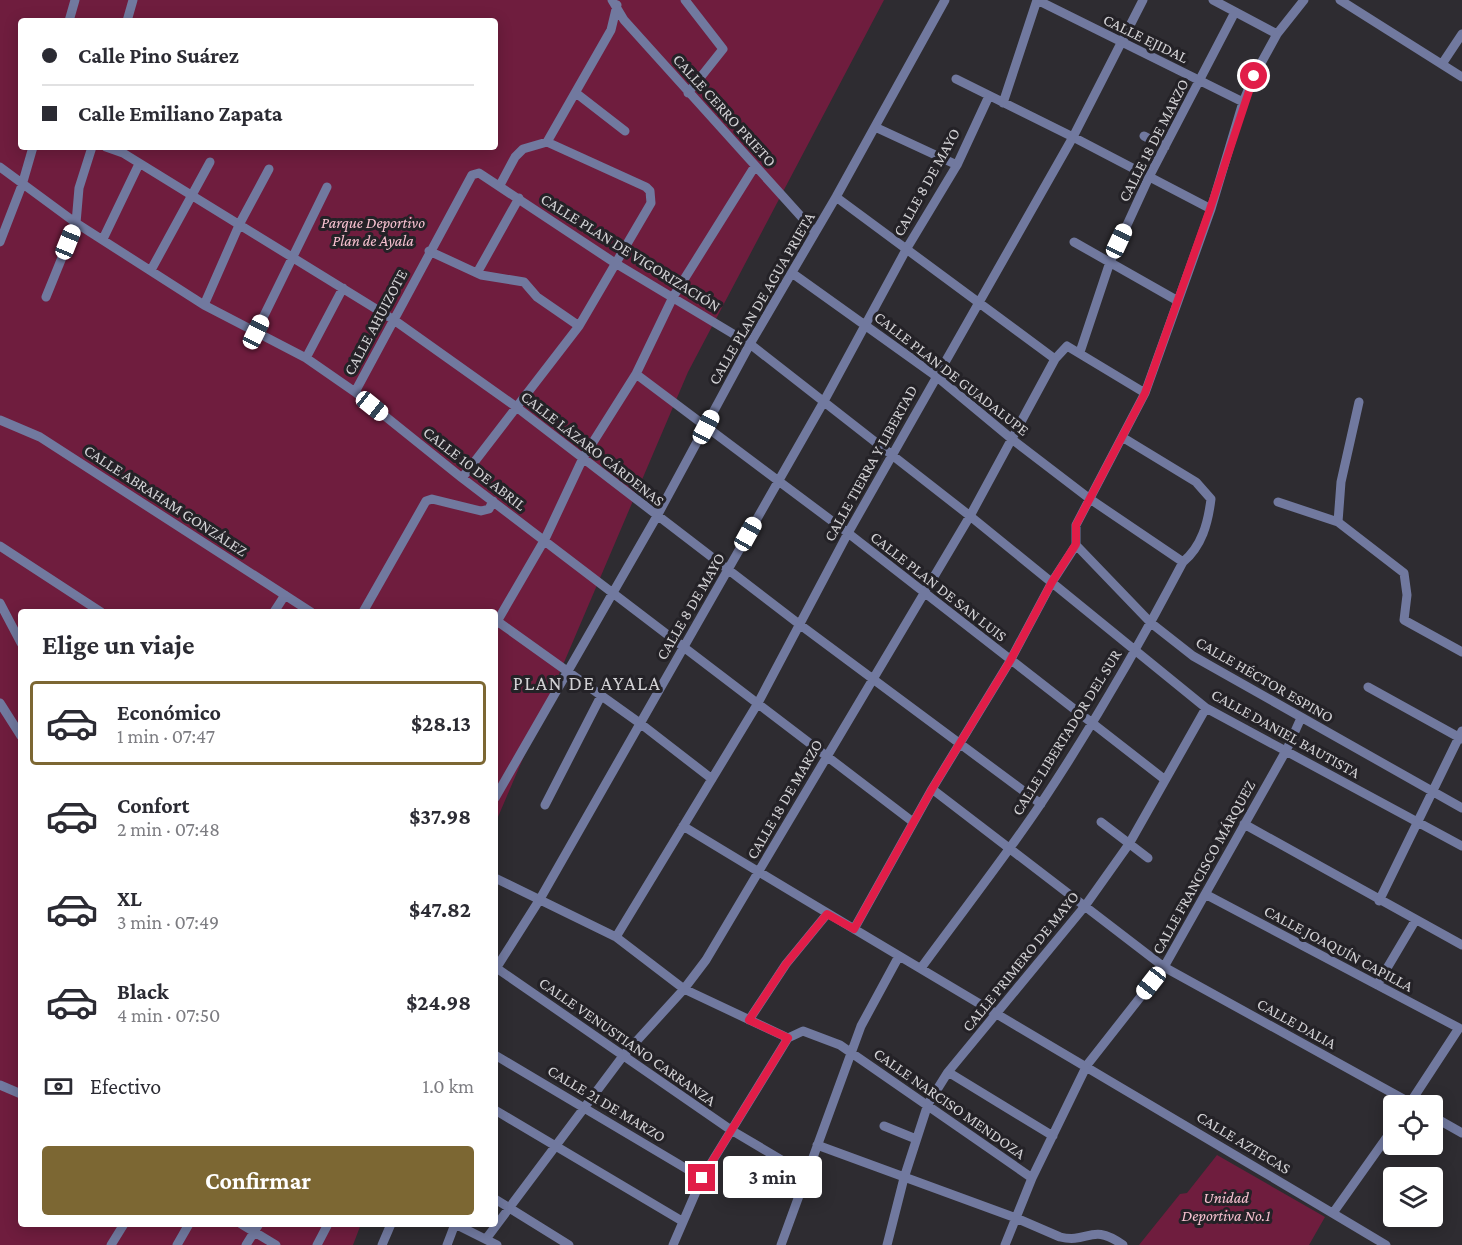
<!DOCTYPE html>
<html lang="es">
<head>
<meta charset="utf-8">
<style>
  body { margin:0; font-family:"Crimson Pro",serif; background:#f2f2f3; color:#2b2b33; height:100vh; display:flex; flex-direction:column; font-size:22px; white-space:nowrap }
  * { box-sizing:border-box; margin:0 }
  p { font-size:20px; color:#7c7c81 }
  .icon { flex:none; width:33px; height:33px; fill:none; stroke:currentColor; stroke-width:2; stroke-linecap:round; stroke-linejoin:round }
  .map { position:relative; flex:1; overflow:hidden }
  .side { position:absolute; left:18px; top:609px; width:480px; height:618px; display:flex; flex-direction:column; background:#fff; border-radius:6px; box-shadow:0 3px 15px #0003 }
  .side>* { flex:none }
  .banner { position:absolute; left:18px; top:18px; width:480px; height:132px; border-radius:6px; box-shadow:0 3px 15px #0003; display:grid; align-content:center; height:132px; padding:0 24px; background:#fff }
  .controls { position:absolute; left:1383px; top:1095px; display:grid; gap:12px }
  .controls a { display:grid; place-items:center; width:60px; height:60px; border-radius:6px; background:#fff; box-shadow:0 3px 15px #0003; font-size:30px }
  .end { position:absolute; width:27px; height:27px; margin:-14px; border:8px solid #e11d48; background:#fff; box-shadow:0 0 0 3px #fff }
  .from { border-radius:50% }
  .bubble { position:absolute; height:42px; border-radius:6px; background:#fff; box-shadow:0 3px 15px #0003; font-size:20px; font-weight:700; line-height:42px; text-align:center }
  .car { position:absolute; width:18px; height:36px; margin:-18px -9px; border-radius:8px; box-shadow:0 0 4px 2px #0007; background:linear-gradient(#fff 24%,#345 0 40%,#fff 0 76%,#345 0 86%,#fff 0) }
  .banner b { display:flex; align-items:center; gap:21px; height:57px; font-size:22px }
  .banner b+b { border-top:2px solid #e1e1e2 }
  .banner i { width:15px; height:15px; background:#2b2b33 }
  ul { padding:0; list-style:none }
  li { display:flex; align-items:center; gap:18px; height:84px; margin:0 12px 9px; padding:0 12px; border:3px solid transparent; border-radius:6px }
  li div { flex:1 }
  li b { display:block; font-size:22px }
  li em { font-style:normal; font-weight:700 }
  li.selected { border-color:#7c6733 }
  li>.icon { width:54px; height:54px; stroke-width:1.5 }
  h2 { padding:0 24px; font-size:27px; line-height:72px }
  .pay { display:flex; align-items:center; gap:15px; height:66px; padding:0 24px; font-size:22px }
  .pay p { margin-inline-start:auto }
  .action { display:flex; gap:12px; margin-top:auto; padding:12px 24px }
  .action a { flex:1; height:69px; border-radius:6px; background:#7c6733; color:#fff; font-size:24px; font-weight:700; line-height:69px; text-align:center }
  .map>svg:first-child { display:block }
  .green { fill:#6f1d3e; fill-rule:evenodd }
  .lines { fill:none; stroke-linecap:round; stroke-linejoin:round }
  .street { stroke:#71799f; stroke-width:9 }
  .route { stroke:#e11d48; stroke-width:8 }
  .labels { text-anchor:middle; stroke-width:6; stroke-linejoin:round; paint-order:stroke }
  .street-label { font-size:16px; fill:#d2d1d4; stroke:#242227 }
  .park-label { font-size:16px; font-style:italic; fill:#f7c1d0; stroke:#242227 }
  .quarter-label { font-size:20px; letter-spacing:1.5px; fill:#d2d1d4; stroke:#242227 }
</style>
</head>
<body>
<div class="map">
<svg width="1462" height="1245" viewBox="0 0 1462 1245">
  <rect width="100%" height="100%" fill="#2e2c31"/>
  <path class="green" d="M0,0h884l-196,372 -193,452v-212h-474v612h340l-8,21h-353zM21,21h474v126h-474z
    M1217,1155l108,62 -16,28h-170l41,-51 7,-1z"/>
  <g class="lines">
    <path class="street" d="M612,0l12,20 191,212
      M685,0l38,49 -35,44
      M1037,0l206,102
      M1213,0l64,34
      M1340,0l122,77
      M69,21l6,-21
      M127,21l6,-21
      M1442,64l20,-30
      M956,79l117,58 138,72
      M576,93l49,38
      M1003,103l34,-103
      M875,127l82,38
      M1144,136l21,11
      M547,142l64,-112 6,-25
      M106,147l17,6 271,167 121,86 284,218 242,180
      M0,167l76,56 128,82 102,53 49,34 107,86 451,344
      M836,197l219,162
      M103,239l36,-75
      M0,242l22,-57 11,-38
      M1074,242l104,59
      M429,251l52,24 43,7 13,15 42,29
      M151,270l59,-108
      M477,273l42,-75
      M792,273l144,103 77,64 77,59 93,63
      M46,297l30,-74 3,-35 13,-41
      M204,305l36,-82 29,-54
      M256,332l71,-145
      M1080,352l30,-90 39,-85 86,-165
      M306,358l37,-70
      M636,374l212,159 316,246
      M355,392l117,-217 7,-2 136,90 135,81 220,172 236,192 256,138
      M1359,402l-18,80 -3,40 66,51 3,22 -3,25 58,32
      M0,420l40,17 271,175
      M462,478l117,-152 72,-123 -1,-12 -4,-4 -99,-45 -24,7 -8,8 -15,28
      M1278,502l60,20
      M1076,545l75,78 42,33 269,152
      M0,546l101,66
      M0,603l21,40
      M274,612l11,-17
      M363,612l63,-111 6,-2 49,12 8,-2 4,-8
      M497,621l144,103 71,55
      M495,625l50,-86 38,-81 53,-84 37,-77 82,-131
      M1368,687l94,52
      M0,703l21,33
      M932,789l232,178 252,139
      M495,798l162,-282 93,-172 86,-147 109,-197
      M545,805l56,-109
      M1101,822l47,36
      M1244,824l218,121
      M683,826c233,142 469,279 703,419
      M495,878l121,59 68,52 104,49 15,-7 37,14 192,133
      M1205,894l254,134 -51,78
      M1379,901l83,-170
      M854,929l78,-140 78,-128 42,-79 24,-37v-20l69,-132 66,-184 32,-107 11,-26 23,-42 27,-34
      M616,937l142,-234 90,-170 225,-396 70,-137
      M495,967l236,163 76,45
      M921,968c40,-55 83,-109 121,-166 51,-77 98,-158 141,-240 19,-16 25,-39 28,-63l-15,-17 -74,-45
      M495,970l45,-71 283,-496 84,-155 50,-83 32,-69
      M1377,985l38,-64
      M749,1020l37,-56 41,-50
      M495,1055l207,123
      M948,1072l105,64
      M0,1085l21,9
      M495,1110l187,111
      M1432,1116l30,17
      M884,1126l32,13
      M817,1145l199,73 44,19c29,7 31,-15 63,8
      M495,1199l74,46
      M1333,1213l61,-86
      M241,1224l35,21
      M486,1239l137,-183 61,-67 22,-29 264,-444 85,-157 12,-13 78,47
      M111,1245l13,-21
      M177,1245l12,-21
      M246,1245l13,-21
      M317,1245l11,-21
      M382,1245l9,-21
      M447,1245l8,-21 42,21
      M673,1245l29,-67 86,-140
      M781,1245l80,-219 38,-70
      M887,1245l17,-67 24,-74 20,-32 137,-166 44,-62 77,-136
      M1005,1245l27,-67 55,-113 77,-98 123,-218 14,-31"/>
  </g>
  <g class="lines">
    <path class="route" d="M702,1178l86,-140 -39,-18 37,-56 41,-50 27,15 78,-140 78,-128 42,-79 24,-38v-19l69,-132 65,-184 44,-133"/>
  </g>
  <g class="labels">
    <g class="street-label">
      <text transform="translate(1146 38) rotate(26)" y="6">CALLE EJIDAL</text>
      <text transform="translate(725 110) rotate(48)" y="6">CALLE CERRO PRIETO</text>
      <text transform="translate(1153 140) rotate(-63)" y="6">CALLE 18 DE MARZO</text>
      <text transform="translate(926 182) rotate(-61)" y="6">CALLE 8 DE MAYO</text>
      <text transform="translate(631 252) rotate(32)" y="6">CALLE PLAN DE VIGORIZACIÓN</text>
      <text transform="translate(761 298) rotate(-60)" y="6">CALLE PLAN DE AGUA PRIETA</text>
      <text transform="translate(375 322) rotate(-62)" y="6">CALLE AHUIZOTE</text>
      <text transform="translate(952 373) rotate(38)" y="6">CALLE PLAN DE GUADALUPE</text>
      <text transform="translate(593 448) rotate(38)" y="6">CALLE LÁZARO CÁRDENAS</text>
      <text transform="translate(870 463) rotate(-61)" y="6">CALLE TIERRA Y LIBERTAD</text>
      <text transform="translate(475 468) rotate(38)" y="6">CALLE 10 DE ABRIL</text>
      <text transform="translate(166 500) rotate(33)" y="6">CALLE ABRAHAM GONZÁLEZ</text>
      <text transform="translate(939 586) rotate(38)" y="6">CALLE PLAN DE SAN LUIS</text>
      <text transform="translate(690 606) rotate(-60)" y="6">CALLE 8 DE MAYO</text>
      <text transform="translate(1265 679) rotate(30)" y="6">CALLE HÉCTOR ESPINO</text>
      <text transform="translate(1066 732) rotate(-58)" y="6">CALLE LIBERTADOR DEL SUR</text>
      <text transform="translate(1286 733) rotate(29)" y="6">CALLE DANIEL BAUTISTA</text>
      <text transform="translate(784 799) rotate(-60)" y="6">CALLE 18 DE MARZO</text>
      <text transform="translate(1203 867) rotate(-61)" y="6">CALLE FRANCISCO MÁRQUEZ</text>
      <text transform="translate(1339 948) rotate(28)" y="6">CALLE JOAQUÍN CAPILLA</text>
      <text transform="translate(1020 961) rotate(-51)" y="6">CALLE PRIMERO DE MAYO</text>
      <text transform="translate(1297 1023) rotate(29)" y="6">CALLE DALIA</text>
      <text transform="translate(628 1041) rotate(35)" y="6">CALLE VENUSTIANO CARRANZA</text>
      <text transform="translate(607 1103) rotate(31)" y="6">CALLE 21 DE MARZO</text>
      <text transform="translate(950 1103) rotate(35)" y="6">CALLE NARCISO MENDOZA</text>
      <text transform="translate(1244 1142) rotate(31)" y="6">CALLE AZTECAS</text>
    </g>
    <g class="park-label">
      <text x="373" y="228">Parque Deportivo<tspan x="373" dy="18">Plan de Ayala</tspan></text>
      <text x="1226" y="1203">Unidad<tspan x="1226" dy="18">Deportiva No.1</tspan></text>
    </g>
    <g class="quarter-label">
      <text x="587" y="690">PLAN DE AYALA</text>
    </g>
  </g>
</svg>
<div class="controls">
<a><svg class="icon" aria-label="locate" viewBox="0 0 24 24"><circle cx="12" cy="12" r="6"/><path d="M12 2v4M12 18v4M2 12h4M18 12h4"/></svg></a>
<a><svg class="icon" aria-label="layers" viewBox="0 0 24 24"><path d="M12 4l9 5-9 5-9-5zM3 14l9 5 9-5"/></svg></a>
</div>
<i class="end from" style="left:1254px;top:76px"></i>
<i class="end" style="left:702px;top:1178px"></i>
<div class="bubble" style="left:723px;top:1156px;width:99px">3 min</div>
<i class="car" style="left:1119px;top:241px;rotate:25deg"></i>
<i class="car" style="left:68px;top:242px;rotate:22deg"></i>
<i class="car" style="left:256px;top:332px;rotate:26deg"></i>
<i class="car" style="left:372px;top:406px;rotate:129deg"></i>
<i class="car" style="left:706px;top:427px;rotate:28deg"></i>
<i class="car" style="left:748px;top:534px;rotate:29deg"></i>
<i class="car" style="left:1151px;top:983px;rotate:218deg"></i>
<div class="banner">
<b><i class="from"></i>Calle Pino Suárez</b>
<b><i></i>Calle Emiliano Zapata</b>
</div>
<section class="side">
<h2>Elige un viaje</h2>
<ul>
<li class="selected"><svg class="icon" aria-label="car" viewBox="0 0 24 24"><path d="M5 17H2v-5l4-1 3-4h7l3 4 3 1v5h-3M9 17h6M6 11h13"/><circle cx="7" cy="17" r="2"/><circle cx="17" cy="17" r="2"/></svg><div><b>Económico</b><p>1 min · 07:47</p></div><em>$28.13</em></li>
<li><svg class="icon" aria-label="car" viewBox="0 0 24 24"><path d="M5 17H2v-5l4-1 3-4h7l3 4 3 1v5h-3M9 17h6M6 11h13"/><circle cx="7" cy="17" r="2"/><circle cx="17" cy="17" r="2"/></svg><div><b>Confort</b><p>2 min · 07:48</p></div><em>$37.98</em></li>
<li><svg class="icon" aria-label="car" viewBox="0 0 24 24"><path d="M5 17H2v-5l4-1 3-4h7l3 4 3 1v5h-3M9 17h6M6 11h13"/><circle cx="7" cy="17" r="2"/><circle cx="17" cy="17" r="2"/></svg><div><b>XL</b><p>3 min · 07:49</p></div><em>$47.82</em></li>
<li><svg class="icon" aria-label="car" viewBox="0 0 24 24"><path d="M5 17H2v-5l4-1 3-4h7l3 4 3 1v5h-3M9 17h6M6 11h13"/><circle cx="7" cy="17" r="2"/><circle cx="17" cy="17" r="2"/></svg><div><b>Black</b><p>4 min · 07:50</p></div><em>$24.98</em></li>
</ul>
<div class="pay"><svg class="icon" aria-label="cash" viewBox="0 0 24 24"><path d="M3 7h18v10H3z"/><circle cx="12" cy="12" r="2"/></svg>Efectivo<p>1.0 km</p></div>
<div class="action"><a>Confirmar</a></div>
</section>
</div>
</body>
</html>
